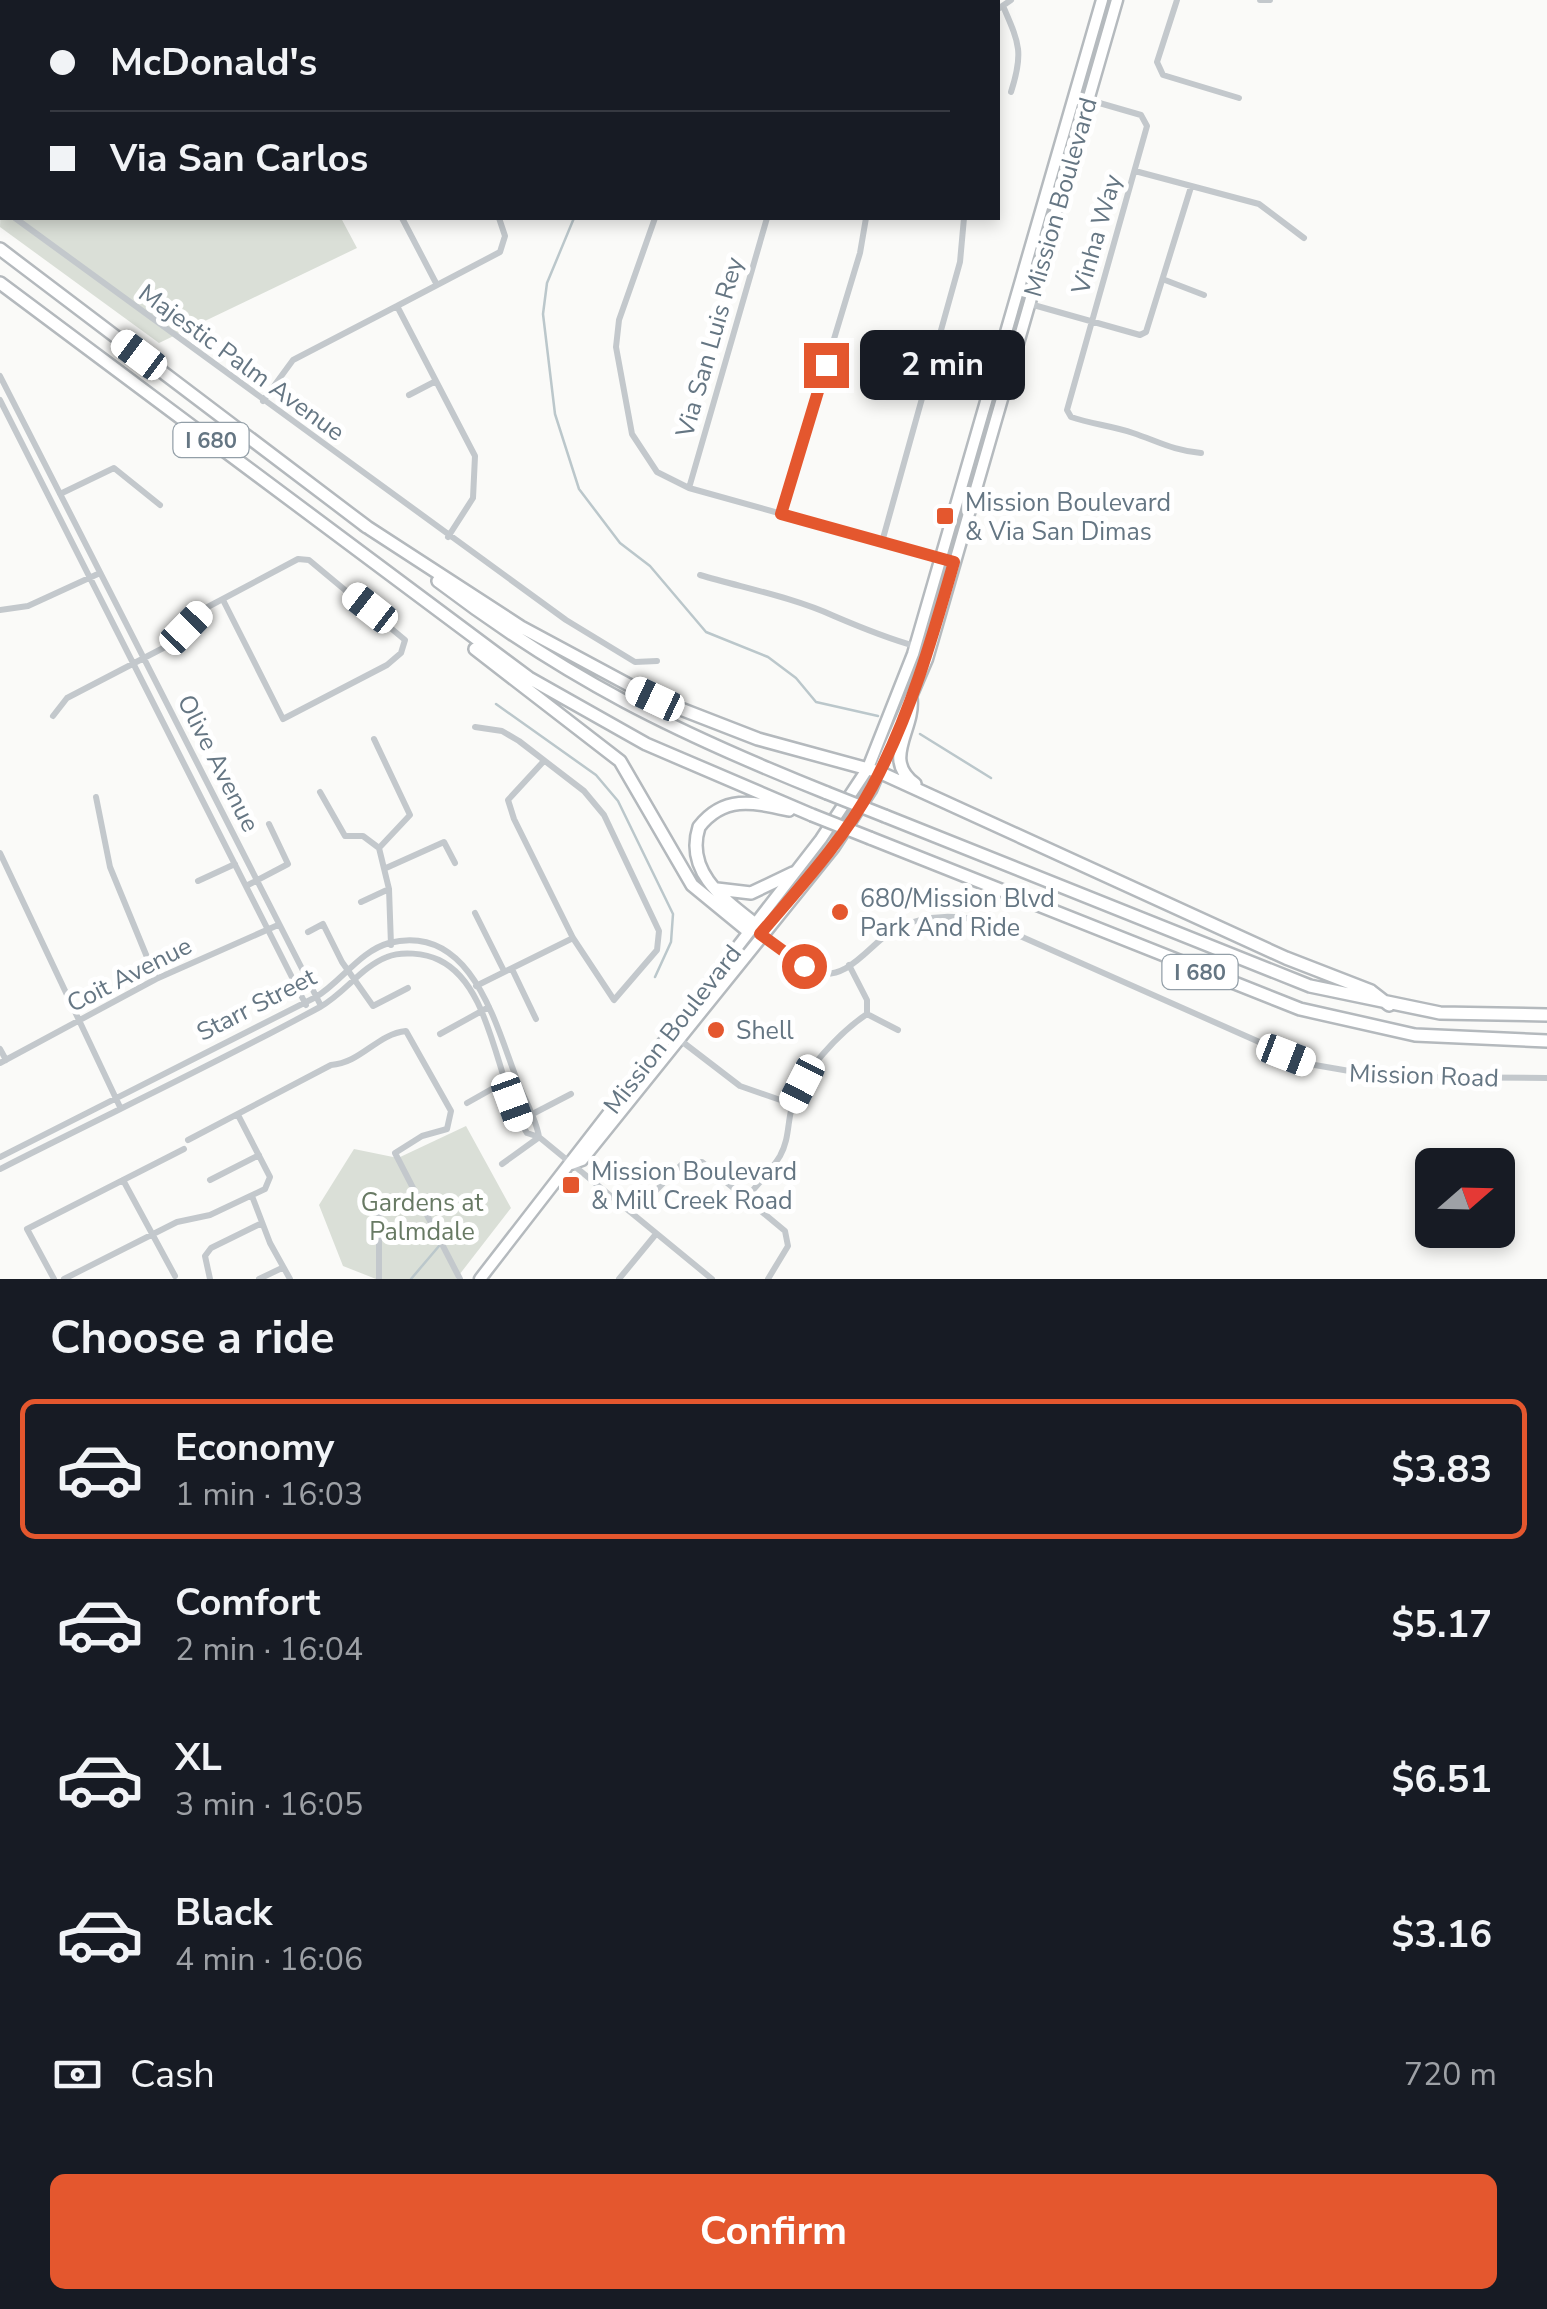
<!DOCTYPE html>
<html lang="en">
<head>
<meta charset="utf-8">
<style>
  body { margin:0; font-family:"Nunito Sans",sans-serif; background:#242831; color:#f1f3f6; height:100vh; display:flex; flex-direction:column; font-size:38px; white-space:nowrap }
  * { box-sizing:border-box; margin:0 }
  p { font-size:32px; color:#9ea1a6 }
  .icon { flex:none; width:55px; height:55px; fill:none; stroke:currentColor; stroke-width:2; stroke-linecap:round; stroke-linejoin:round }
  .map { position:relative; height:1279px; overflow:hidden }
  .details { display:flex; flex-direction:column; background:#171b24; flex:1 }
  .details>* { flex:none }
  .hud { position:absolute; left:0px; top:0px; width:1000px; height:220px; box-shadow:0 5px 15px #0003; display:grid; align-content:center; height:220px; padding:0 50px; background:#171b24 }
  .needle { width:65px; rotate:70deg }
  .tools { position:absolute; left:1415px; top:1148px; display:grid; gap:20px }
  .tools a { display:grid; place-items:center; width:100px; height:100px; border-radius:15px; background:#171b24; box-shadow:0 5px 15px #0003; font-size:50px }
  .end { position:absolute; width:45px; height:45px; margin:-22px; border:12px solid #e4572e; background:#fff; box-shadow:0 0 0 5px #fff }
  .from { border-radius:50% }
  .bubble { position:absolute; height:70px; border-radius:15px; background:#171b24; box-shadow:0 5px 15px #0003; font-size:32px; font-weight:700; line-height:70px; text-align:center }
  .car { position:absolute; width:30px; height:60px; margin:-30px -15px; border-radius:12px; box-shadow:0 0 8px 2px #0007; background:linear-gradient(#fff 24%,#345 0 40%,#fff 0 76%,#345 0 86%,#fff 0) }
  .hud b { display:flex; align-items:center; gap:35px; height:95px; font-size:38px }
  .hud b+b { border-top:2px solid #363941 }
  .hud i { width:25px; height:25px; background:#f1f3f6 }
  ul { padding:0; list-style:none }
  li { display:flex; align-items:center; gap:30px; height:140px; margin:0 20px 15px; padding:0 30px; border:5px solid transparent; border-radius:15px }
  li div { flex:1 }
  li b { display:block; font-size:38px }
  li em { font-style:normal; font-weight:700 }
  li.on { border-color:#e4572e }
  li>.icon { width:90px; height:90px; stroke-width:1.5 }
  h2 { padding:0 50px; font-size:45px; line-height:120px }
  .pay { display:flex; align-items:center; gap:25px; height:110px; padding:0 50px; font-size:38px }
  .pay p { margin-inline-start:auto }
  .button { display:flex; gap:20px; margin-top:auto; padding:20px 50px }
  .button a { flex:1; height:115px; border-radius:15px; background:#e4572e; color:#fff; font-size:40px; font-weight:700; line-height:115px; text-align:center }
  .map>svg:first-child { display:block }
  .green { fill:#dadfd7 }
  .lines { fill:none; stroke-linecap:round; stroke-linejoin:round }
  .stream { stroke:#bbc7cb; stroke-width:2.5 }
  .primary-casing { stroke:#b5babe; stroke-width:15 }
  .highway-casing { stroke:#b4b9bd; stroke-width:16 }
  .street { stroke:#c3c8cc; stroke-width:6 }
  .primary { stroke:#fff; stroke-width:10 }
  .highway { stroke:#fff; stroke-width:11 }
  .highway-bridge-casing { stroke:#b4b9bd; stroke-width:16; stroke-linecap:butt }
  .highway-bridge { stroke:#fff; stroke-width:11 }
  .route { stroke:#e4572e; stroke-width:12 }
  .poi-dot { fill:#e4572e; stroke:#fff; stroke-width:4 }
  .labels { text-anchor:middle; stroke-width:10; stroke-linejoin:round; paint-order:stroke }
  .shield { fill:#fff; stroke:#939fa8; stroke-width:2.5 }
  .shield-label { font-size:22px; font-weight:bold; fill:#657683 }
  .street-label { font-size:25px; fill:#657683; stroke:#fff }
  .poi-label { font-size:25px; fill:#657683; stroke:#fff; text-anchor:start }
  .park-label { font-size:25px; fill:#687a64; stroke:#fff }
</style>
</head>
<body>
<div class="map">
<svg width="1547" height="1279" viewBox="0 0 1547 1279">
  <rect width="100%" height="100%" fill="#fafaf8"/>
  <path class="green" d="M2,162v56h339l16,30 -198,95 -159,-116z
    M466,1126l45,82 -55,71h-80l-33,-13 -24,-61 35,-56 44,9z"/>
  <g class="lines">
    <path class="stream" d="M656,0v2
      M574,218l-27,65 -4,31 12,100 24,75 41,54 30,23 56,66 62,25 28,21 20,24 62,14
      M496,704l100,71 22,26 55,113 -2,28 -16,35
      M920,734l71,44
      M444,1240l17,-19
      M411,1279l28,-33"/>
    <g class="primary-casing">
      <path id="primary" d="M571,1164l11,-4 252,-313 37,-57 56,-131 190,-659
        M480,1279l341,-440 47,-71 45,-114 189,-654"/>
    </g>
    <g class="highway-casing">
      <path id="highway" d="M0,249l367,278
        M0,283l529,395 117,66 166,71
        M364,525l157,102 134,72 103,40 121,33 407,186 85,33 18,14
        M438,581c130,99 239,152 389,212
        M475,649l145,112 72,124 56,46
        M911,698c4,32 -30,61 4,86
        M885,816l425,170 130,27 107,2
        M870,838l430,171 115,26 132,6
        M717,889l34,4 42,-20
        M754,923c-32,-25 -69,-52 -55,-96 25,-32 54,-25 90,-17"/>
    </g>
    <path class="street" d="M110,0l1,2
      M388,0l1,2
      M574,0l1,2
      M734,0v2
      M1177,0l-20,62 6,13 76,23
      M1260,0h10
      M298,2l5,-2
      M1003,6c16,37 21,46 8,86
      M998,9l13,-9
      M1089,100l52,15 6,11 -80,284 4,7c20,7 42,9 62,16 24,8 41,18 68,20
      M0,156l2,-1
      M1135,171l124,33 45,34
      M0,205l2,2
      M15,218l551,402 69,42 22,-1
      M402,218l35,67
      M655,218l-36,102 -3,27 16,87 25,38 32,16 265,74
      M1165,280l39,15
      M1030,304l110,31 6,-3 45,-145
      M0,376l321,630
      M409,395l27,-14
      M0,400l306,605
      M263,401l30,-41 104,-54
      M689,488l78,-270
      M60,494l54,-26 46,37
      M781,514l79,-261 6,-35
      M448,537l25,-39 2,-42 -78,-150 103,-54 5,-16 -6,-18
      M882,542l78,-280 4,-44
      M700,575c44,13 92,22 134,41 28,12 52,22 81,30
      M0,610l28,-4 72,-33
      M53,716l14,-18 102,-53 33,-35 96,-51 11,1 96,80 -4,13 -14,12 -104,54 -60,-119
      M475,727l27,4 17,10 65,50 20,24 55,116 -2,19 -43,50 -41,-62 -59,-119 -6,-19 35,-38
      M374,739l36,76 -31,33
      M320,792l25,44h18l16,12
      M96,797l14,70 46,112
      M379,848l10,41 2,56
      M0,853l120,254
      M386,868l58,-26 11,21
      M198,881l37,-17
      M246,886l42,-22 -19,-40
      M361,902l28,-13
      M475,913l29,58
      M308,932l15,-8 19,38 31,44 35,-18
      M763,936c15,11 34,29 52,36 33,11 56,-30 80,-43 31,-16 68,-15 100,-4l314,139 75,13 163,1
      M512,969l24,50
      M476,986l97,-48
      M867,1014l31,16
      M440,1034l49,-27
      M680,1040l60,46 52,18
      M0,1049l6,11
      M0,1063l156,-84 122,-54
      M467,1103l48,-27
      M519,1121l52,-27
      M188,1140l143,-75c30,-2 46,-31 75,-34l45,80 -4,18 -25,7 -27,17 65,126
      M0,1157l316,-160c25,-15 44,-46 73,-54 83,-21 107,83 128,137 7,19 19,38 22,57
      M502,1164l36,-26
      M0,1169c106,-54 215,-105 320,-162 25,-14 41,-40 67,-50 14,-6 38,-4 52,3 55,26 57,127 88,173l12,4 173,142
      M123,1180l52,96
      M210,1180l49,-25
      M252,1196l18,47 20,36
      M746,1198c11,-13 25,-27 34,-42 10,-18 7,-35 13,-53 10,-32 47,-71 74,-89v-14l-18,-35
      M633,1214l49,-50 20,-2 83,69 3,15 -20,33
      M54,1279l-27,-50 157,-80
      M64,1279l113,-57 33,-7 55,-26 5,-12 -32,-62
      M210,1279l-5,-23 6,-8 51,-25
      M259,1279l23,-11
      M379,1279v-65l39,-14
      M619,1279l37,-45"/>
    <use href="#primary" class="primary"/>
    <use href="#highway" class="highway"/>
    <g class="highway-bridge-casing">
      <path id="highway-bridge" d="M827,793l58,23
        M812,815l58,23"/>
    </g>
    <use href="#highway-bridge" class="highway-bridge"/>
  </g>
  <g class="lines">
    <path class="route" d="M804,966l-44,-32c40,-47 83,-93 112,-147 38,-71 60,-148 82,-225l-173,-48 45,-149"/>
  </g>
  <g class="poi-dot">
    <rect x="935" y="506" width="20" height="20" rx="5"/>
    <circle cx="840" cy="912" r="10"/>
    <circle cx="716" cy="1030" r="10"/>
    <rect x="561" y="1175" width="20" height="20" rx="5"/>
  </g>
  <g class="labels">
    <g class="shield">
      <rect x="173.5" y="423" width="75" height="34" rx="8"/>
      <rect x="1162.5" y="955" width="75" height="34" rx="8"/>
    </g>
    <g class="shield-label">
      <text x="211" y="448">I 680</text>
      <text x="1200" y="980">I 680</text>
    </g>
    <g class="street-label">
      <text transform="translate(1060 197) rotate(-74)" y="9">Mission Boulevard</text>
      <text transform="translate(1096 234) rotate(-74)" y="9">Vinha Way</text>
      <text transform="translate(709 347) rotate(-74)" y="9">Via San Luis Rey</text>
      <text transform="translate(242 362) rotate(36)" y="9">Majestic Palm Avenue</text>
      <text transform="translate(219 763) rotate(63)" y="9">Olive Avenue</text>
      <text transform="translate(129 974) rotate(-27)" y="9">Coit Avenue</text>
      <text transform="translate(256 1004) rotate(-27)" y="9">Starr Street</text>
      <text transform="translate(672 1029) rotate(-52)" y="9">Mission Boulevard</text>
      <text transform="translate(1424 1075) rotate(2)" y="9">Mission Road</text>
    </g>
    <g class="poi-label">
      <text x="965" y="511">Mission Boulevard<tspan x="965" dy="29">&amp; Via San Dimas</tspan></text>
      <text x="860" y="907">680/Mission Blvd<tspan x="860" dy="29">Park And Ride</tspan></text>
      <text x="736" y="1039">Shell</text>
      <text x="591" y="1180">Mission Boulevard<tspan x="591" dy="29">&amp; Mill Creek Road</tspan></text>
    </g>
    <g class="park-label">
      <text x="422" y="1211">Gardens at<tspan x="422" dy="29">Palmdale</tspan></text>
    </g>
  </g>
</svg>
<div class="tools">
<a><svg class="needle" viewBox="-14 -14 28 28"><path d="M0-13l5 13h-10z" fill="#e53935"/><path d="M0 13l5-13h-10z" fill="#9ea1a6"/></svg></a>
</div>
<i class="end from" style="left:804px;top:966px"></i>
<i class="end" style="left:826px;top:365px"></i>
<div class="bubble" style="left:860px;top:330px;width:165px">2 min</div>
<i class="car" style="left:139px;top:355px;rotate:307deg"></i>
<i class="car" style="left:370px;top:608px;rotate:308deg"></i>
<i class="car" style="left:186px;top:628px;rotate:44deg"></i>
<i class="car" style="left:655px;top:699px;rotate:295deg"></i>
<i class="car" style="left:1286px;top:1055px;rotate:111deg"></i>
<i class="car" style="left:802px;top:1084px;rotate:207deg"></i>
<i class="car" style="left:512px;top:1102px;rotate:160deg"></i>
<div class="hud">
<b><i class="from"></i>McDonald's</b>
<b><i></i>Via San Carlos</b>
</div>
</div>
<section class="details">
<h2>Choose a ride</h2>
<ul>
<li class="on"><svg class="icon" aria-label="car" viewBox="0 0 24 24"><path d="M5 17H2v-5l4-1 3-4h7l3 4 3 1v5h-3M9 17h6M6 11h13"/><circle cx="7" cy="17" r="2"/><circle cx="17" cy="17" r="2"/></svg><div><b>Economy</b><p>1 min · 16:03</p></div><em>$3.83</em></li>
<li><svg class="icon" aria-label="car" viewBox="0 0 24 24"><path d="M5 17H2v-5l4-1 3-4h7l3 4 3 1v5h-3M9 17h6M6 11h13"/><circle cx="7" cy="17" r="2"/><circle cx="17" cy="17" r="2"/></svg><div><b>Comfort</b><p>2 min · 16:04</p></div><em>$5.17</em></li>
<li><svg class="icon" aria-label="car" viewBox="0 0 24 24"><path d="M5 17H2v-5l4-1 3-4h7l3 4 3 1v5h-3M9 17h6M6 11h13"/><circle cx="7" cy="17" r="2"/><circle cx="17" cy="17" r="2"/></svg><div><b>XL</b><p>3 min · 16:05</p></div><em>$6.51</em></li>
<li><svg class="icon" aria-label="car" viewBox="0 0 24 24"><path d="M5 17H2v-5l4-1 3-4h7l3 4 3 1v5h-3M9 17h6M6 11h13"/><circle cx="7" cy="17" r="2"/><circle cx="17" cy="17" r="2"/></svg><div><b>Black</b><p>4 min · 16:06</p></div><em>$3.16</em></li>
</ul>
<div class="pay"><svg class="icon" aria-label="cash" viewBox="0 0 24 24"><path d="M3 7h18v10H3z"/><circle cx="12" cy="12" r="2"/></svg>Cash<p>720 m</p></div>
<div class="button"><a>Confirm</a></div>
</section>
</body>
</html>
